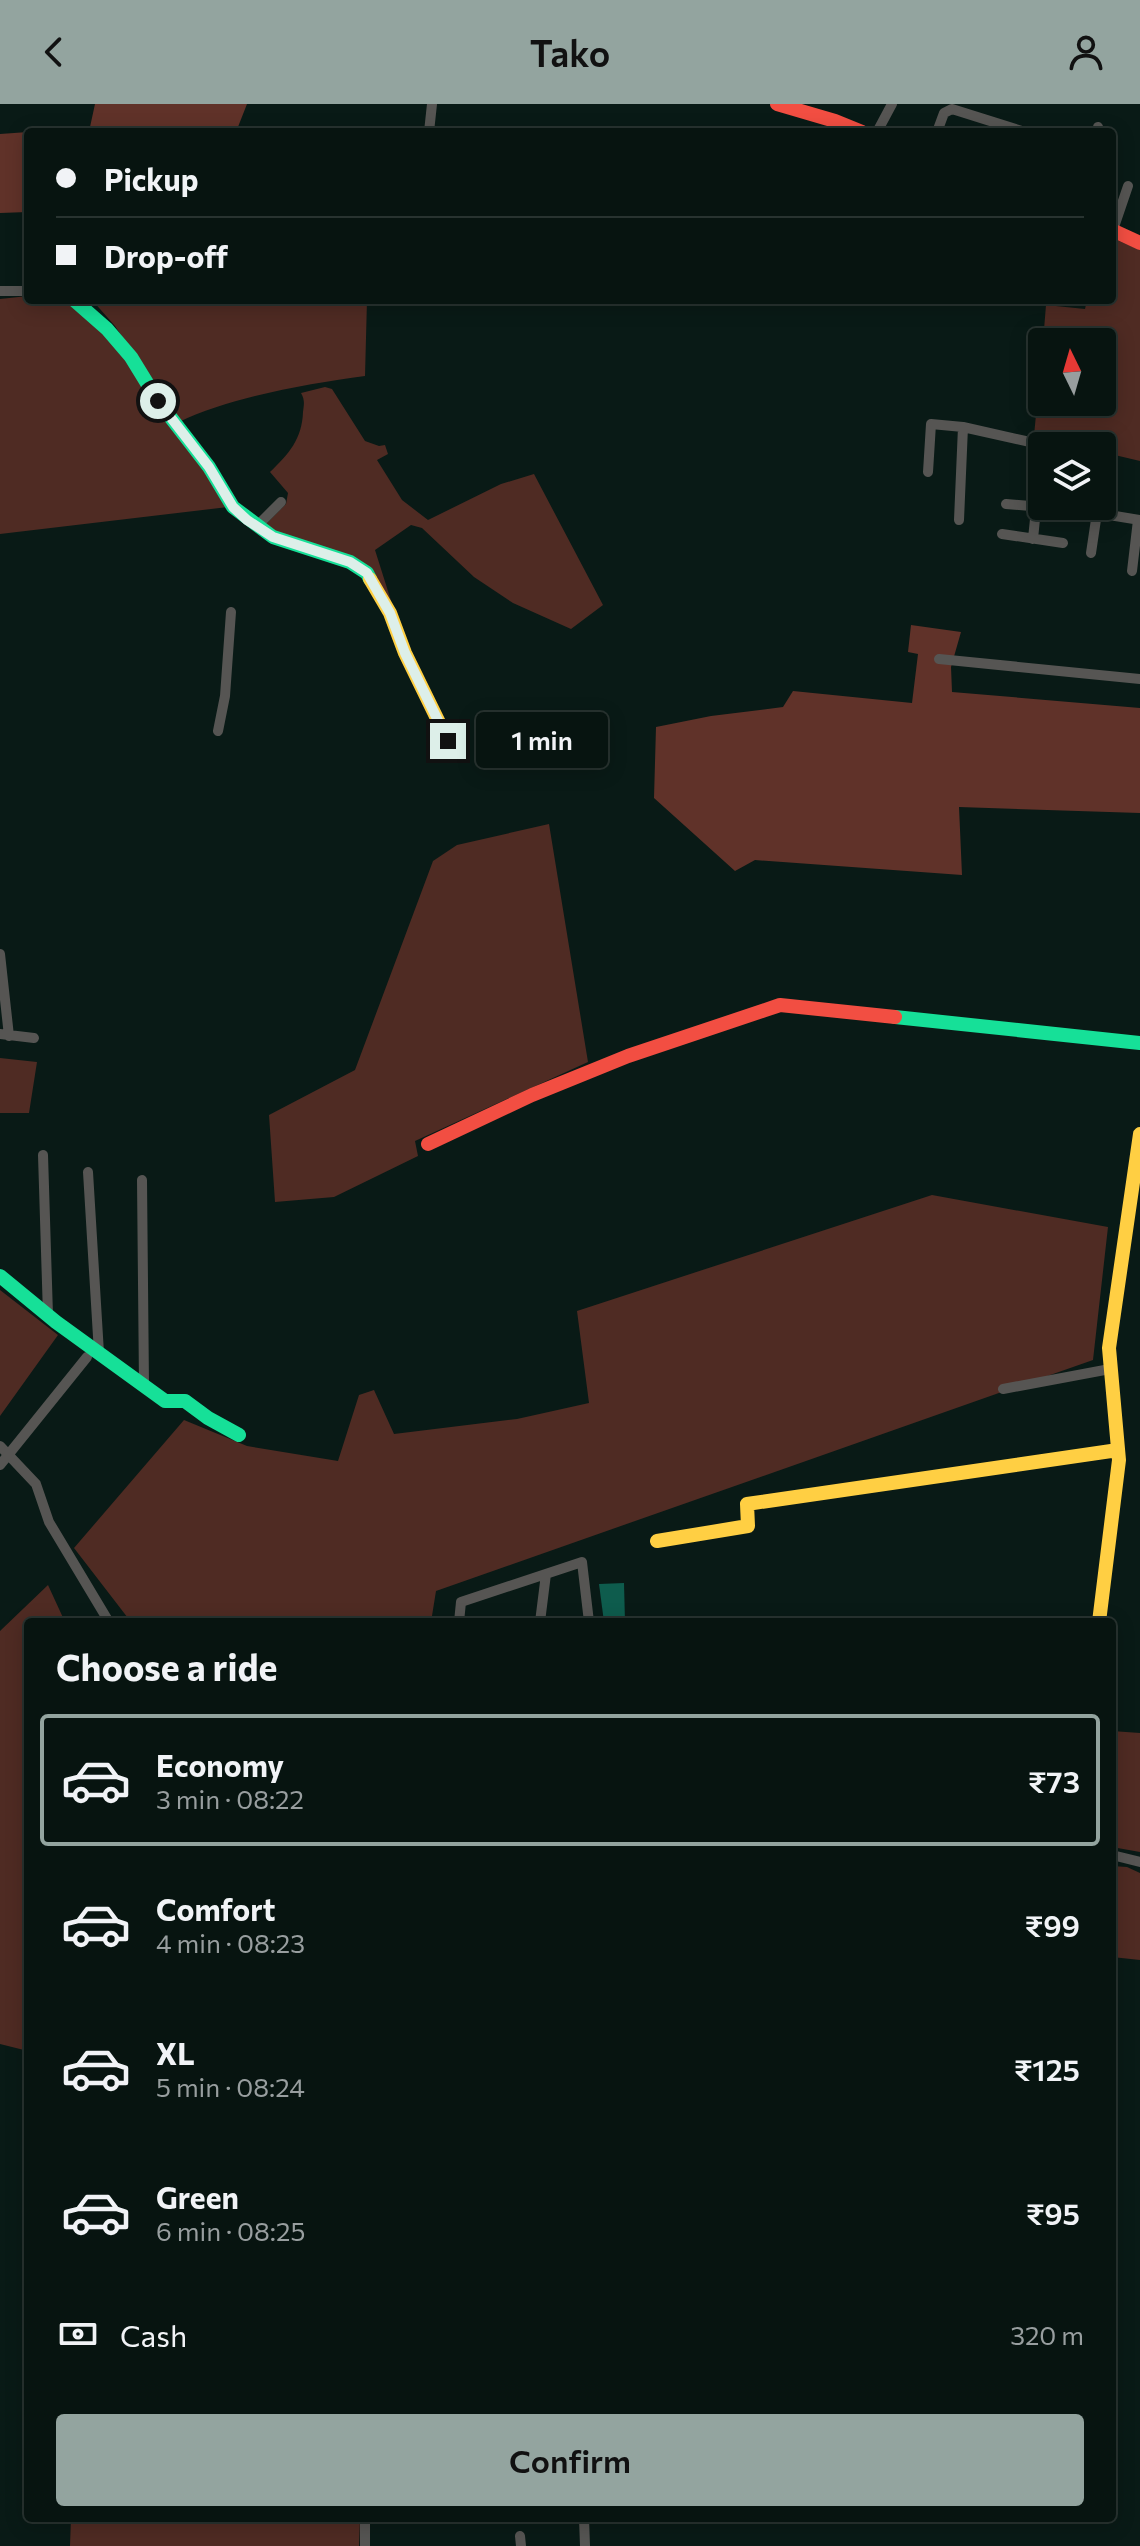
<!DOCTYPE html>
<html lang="en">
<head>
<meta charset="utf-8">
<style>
  body { margin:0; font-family:Commissioner,sans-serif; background:#101d19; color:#f1f3f6; height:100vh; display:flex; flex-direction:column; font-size:30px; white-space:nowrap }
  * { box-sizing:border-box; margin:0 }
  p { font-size:26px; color:#989e9f }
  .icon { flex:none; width:44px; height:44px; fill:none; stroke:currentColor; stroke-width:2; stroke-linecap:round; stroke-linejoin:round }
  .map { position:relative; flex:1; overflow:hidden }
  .panel { position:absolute; left:24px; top:1514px; width:1092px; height:904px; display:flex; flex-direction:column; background:#071410; border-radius:8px; box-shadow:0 4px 20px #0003,0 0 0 2px #283330 }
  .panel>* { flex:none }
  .guide { position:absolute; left:24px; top:24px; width:1092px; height:176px; border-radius:8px; box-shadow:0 4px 20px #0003,0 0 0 2px #283330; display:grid; align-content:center; height:176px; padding:0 32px; background:#071410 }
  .needle { width:52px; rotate:355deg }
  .tools { position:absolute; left:1028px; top:224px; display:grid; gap:16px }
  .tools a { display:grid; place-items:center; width:88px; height:88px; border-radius:8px; background:#071410; box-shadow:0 4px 20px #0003,0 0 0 2px #283330; font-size:40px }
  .end { position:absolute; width:36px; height:36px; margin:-18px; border:10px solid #ddefe9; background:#111; box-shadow:0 0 0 4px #111 }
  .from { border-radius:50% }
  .bubble { position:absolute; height:56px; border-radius:8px; background:#071410; box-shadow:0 4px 20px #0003,0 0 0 2px #283330; font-size:26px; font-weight:600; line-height:56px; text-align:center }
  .guide b { display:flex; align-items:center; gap:28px; height:76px; font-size:30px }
  .guide b+b { border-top:2px solid #283330 }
  .guide i { width:20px; height:20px; background:#f1f3f6 }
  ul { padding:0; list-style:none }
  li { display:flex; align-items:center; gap:24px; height:132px; margin:0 16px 12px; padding:0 16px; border:4px solid transparent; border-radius:8px }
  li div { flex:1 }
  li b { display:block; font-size:30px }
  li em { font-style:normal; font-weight:600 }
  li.selected { border-color:#93a49f }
  li>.icon { width:72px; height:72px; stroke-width:1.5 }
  h2 { padding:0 32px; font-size:36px; line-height:96px }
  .pay { display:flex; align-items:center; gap:20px; height:88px; padding:0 32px; font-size:30px }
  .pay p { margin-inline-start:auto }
  .cta { display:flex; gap:16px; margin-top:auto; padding:16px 32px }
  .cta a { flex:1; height:92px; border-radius:8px; background:#93a49f; color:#111; font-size:32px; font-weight:600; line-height:92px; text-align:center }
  header { display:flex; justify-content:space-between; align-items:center; height:104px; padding:0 32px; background:#93a49f; color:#111; font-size:36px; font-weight:600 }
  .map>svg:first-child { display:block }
  .green { fill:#4f2b23 }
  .forest { fill:#603229 }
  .water { fill:#0e5c4d }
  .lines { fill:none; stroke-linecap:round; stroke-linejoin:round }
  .street { stroke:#565553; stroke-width:10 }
  .fast { stroke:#16e098; stroke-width:14 }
  .slow { stroke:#ffcf43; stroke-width:14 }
  .jam { stroke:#f24e42; stroke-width:14 }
  .route { stroke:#ddefe9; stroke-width:10 }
</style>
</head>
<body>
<header><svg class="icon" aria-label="back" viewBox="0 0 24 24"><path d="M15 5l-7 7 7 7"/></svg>Tako<svg class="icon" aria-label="person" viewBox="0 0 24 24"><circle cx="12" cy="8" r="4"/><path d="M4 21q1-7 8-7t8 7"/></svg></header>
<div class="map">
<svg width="1140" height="2442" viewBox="0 0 1140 2442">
  <rect width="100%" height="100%" fill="#091a16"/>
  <path class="green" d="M1112,134l28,12v211l-38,-9v-6h-27l-41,-10 8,-86v52h60v-60h-59l3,-37 39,4 2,-9h25z
    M28,192v4h35l34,22 109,148 22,37 -228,27v-235z
    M92,196h275l-2,76c-58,8 -135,21 -186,46l-64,-96z
    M325,283l7,2 33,52 14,5 6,-1 3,9 -11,6 25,40 26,20 73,-36 33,-10 69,131 -32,24 -58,-26 -39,-26 -52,-49 -11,-3 -36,25 18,57 -20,-26 -110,-54 23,-23 2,-11 -18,-21c19,-18 32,-33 33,-60 1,-8 2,-12 -2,-19z
    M549,720l39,238 -173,79 3,15 -84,41 -59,5 -6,-87 86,-45 78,-209 24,-16z
    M0,954l37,4 -8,51h-29z
    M932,1091l176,32 -15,133 -657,231 -5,31h-300l-57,-74 110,-128 63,26 91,15 21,-66 15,-5 20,44 123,-15 72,-16 -12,-92z
    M0,1186l58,45 -58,81z
    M48,1481l17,37h-37v429l-28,-7v-413z
    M1112,1627l28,2v119l-28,-5z
    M1112,1762l15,1 13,6v87l-28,-3z
    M71,2414h289l-1,28h-289z"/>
  <path class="forest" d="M95,0h152l-11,28h-208l62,-5z
    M28,28v80l-28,1v-79z
    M911,521l50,7 -10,35 1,25 188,16v105l-181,-6 3,68 -207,-15 -20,11 -81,-73 2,-71 55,-11 72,-9 10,-16 119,12 6,-49 -10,-2z"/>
  <path class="water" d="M624,1479l1,39h-21l-5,-38z"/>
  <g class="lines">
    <path class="street" d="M429,28l3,-28
      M877,28l15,-28
      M937,28l7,-19 8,-4 73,23
      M1097,28l1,-5
      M1113,126l15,-44
      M0,187h28
      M1102,353h2l-2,15
      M928,368l3,-48 32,3 85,19
      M1006,400l59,5
      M1097,409l43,7
      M959,416l4,-93
      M257,422l24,-24
      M1002,430l61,9
      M1033,435l9,-90
      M1091,449l7,-47
      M1132,467l6,-51
      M939,555l201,20
      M218,627l7,-35 6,-84
      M0,850l9,82
      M0,930l34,4
      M43,1051l5,160
      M88,1068l11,181
      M142,1076l2,206
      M1003,1285l107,-20
      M0,1342l36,38 13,38 60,100
      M0,1361l87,-108
      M459,1518l2,-20 121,-40 7,60
      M540,1518l6,-48
      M1112,1751l28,7
      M584,2414l1,28
      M520,2432l1,10
      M365,2442v-28"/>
    <path class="fast" d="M74,196l33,29 24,28 27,44 51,66 24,40 40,30 77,25 17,11 3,6
      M895,913l245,26
      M0,1172l56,46 109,79h20l23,17 31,17"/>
    <path class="slow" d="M370,475l20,34 15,40 43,88
      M657,1437l91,-15 -1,-22 371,-54
      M1099,1518l20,-162 -10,-112 31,-214"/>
    <path class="jam" d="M777,0l58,17 27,11
      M1112,126l28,13
      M428,1040l104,-49 96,-39 152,-51 115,12"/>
  </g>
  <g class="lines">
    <path class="route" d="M158,297l51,66 24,40 14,13 26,17 77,25 17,11 23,40 15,40 43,88"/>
  </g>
</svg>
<div class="tools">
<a><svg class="needle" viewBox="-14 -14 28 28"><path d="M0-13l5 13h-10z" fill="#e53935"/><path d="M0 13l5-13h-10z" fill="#989e9f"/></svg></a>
<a><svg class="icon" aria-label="layers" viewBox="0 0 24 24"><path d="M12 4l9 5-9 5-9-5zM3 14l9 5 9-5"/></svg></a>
</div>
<i class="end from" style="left:158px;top:297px"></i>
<i class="end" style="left:448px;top:637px"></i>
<div class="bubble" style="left:476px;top:608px;width:132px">1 min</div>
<div class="guide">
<b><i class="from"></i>Pickup</b>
<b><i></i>Drop-off</b>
</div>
<section class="panel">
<h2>Choose a ride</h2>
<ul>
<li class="selected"><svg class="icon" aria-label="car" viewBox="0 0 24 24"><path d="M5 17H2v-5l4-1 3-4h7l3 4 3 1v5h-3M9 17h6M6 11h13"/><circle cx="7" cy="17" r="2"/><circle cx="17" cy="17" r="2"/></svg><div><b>Economy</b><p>3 min · 08:22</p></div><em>₹73</em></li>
<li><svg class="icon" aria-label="car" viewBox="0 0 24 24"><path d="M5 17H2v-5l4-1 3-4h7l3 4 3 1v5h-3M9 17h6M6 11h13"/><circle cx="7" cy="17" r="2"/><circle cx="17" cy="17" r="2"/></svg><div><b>Comfort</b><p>4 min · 08:23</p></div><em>₹99</em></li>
<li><svg class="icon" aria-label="car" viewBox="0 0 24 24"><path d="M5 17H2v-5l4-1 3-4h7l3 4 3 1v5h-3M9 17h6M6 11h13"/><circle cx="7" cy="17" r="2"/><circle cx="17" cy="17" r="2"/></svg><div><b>XL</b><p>5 min · 08:24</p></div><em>₹125</em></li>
<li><svg class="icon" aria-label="car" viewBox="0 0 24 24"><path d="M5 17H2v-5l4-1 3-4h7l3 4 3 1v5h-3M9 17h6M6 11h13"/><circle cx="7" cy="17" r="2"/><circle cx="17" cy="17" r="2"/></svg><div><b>Green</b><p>6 min · 08:25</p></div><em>₹95</em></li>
</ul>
<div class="pay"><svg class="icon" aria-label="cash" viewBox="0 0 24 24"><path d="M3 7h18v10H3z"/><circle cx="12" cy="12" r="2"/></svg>Cash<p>320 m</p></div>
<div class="cta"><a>Confirm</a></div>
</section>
</div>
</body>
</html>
